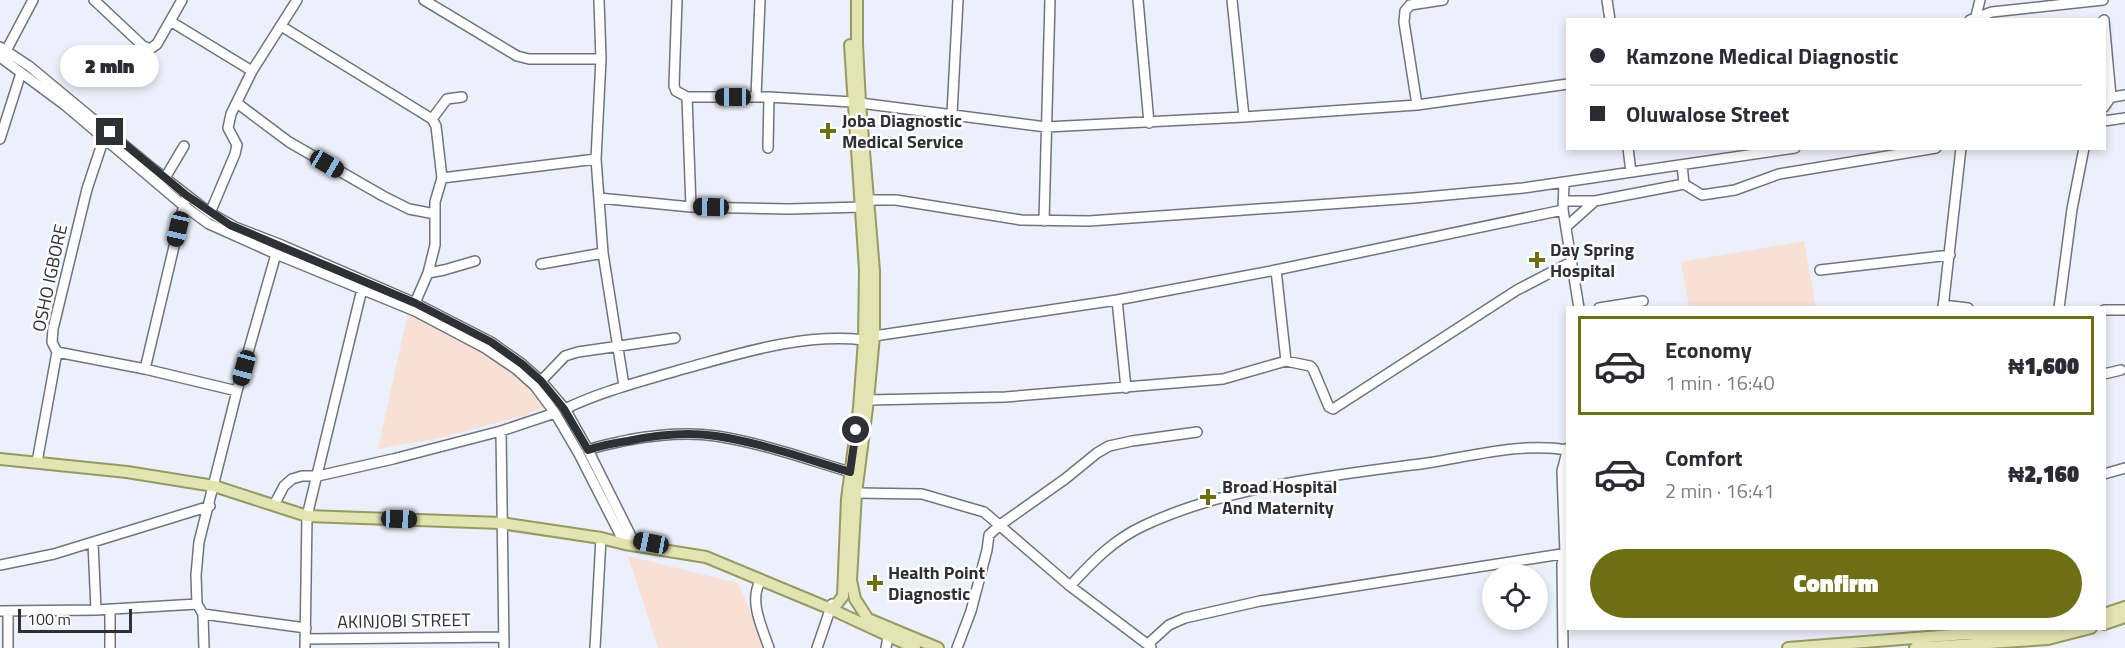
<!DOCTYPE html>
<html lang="en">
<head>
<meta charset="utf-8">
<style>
  body { margin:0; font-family:"Titillium Web",sans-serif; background:#f2f2f3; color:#2b2b33; height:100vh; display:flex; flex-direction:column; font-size:22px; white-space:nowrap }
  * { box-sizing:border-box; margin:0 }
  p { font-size:20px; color:#7c7c81 }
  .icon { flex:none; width:33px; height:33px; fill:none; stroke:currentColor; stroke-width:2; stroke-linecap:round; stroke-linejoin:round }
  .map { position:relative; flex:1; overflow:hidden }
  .details { position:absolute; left:1566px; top:306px; width:540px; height:324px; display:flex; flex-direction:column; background:#fff; border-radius:0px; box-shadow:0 3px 9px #0003 }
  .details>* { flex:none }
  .hud { position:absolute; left:1566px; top:18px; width:540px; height:132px; border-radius:0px; box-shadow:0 3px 9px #0003; display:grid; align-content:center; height:132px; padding:0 24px; background:#fff }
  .buttons { position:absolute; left:1482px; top:564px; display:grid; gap:12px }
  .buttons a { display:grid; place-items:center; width:66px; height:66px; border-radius:50%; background:#fff; box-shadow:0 3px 9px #0003; font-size:30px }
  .scale { position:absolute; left:18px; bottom:15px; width:114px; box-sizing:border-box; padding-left:6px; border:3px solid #2f3034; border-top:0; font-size:16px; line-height:21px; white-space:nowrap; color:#2f3034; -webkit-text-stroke:4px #fdfdfd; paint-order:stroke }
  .end { position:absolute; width:27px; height:27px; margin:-14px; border:8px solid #2f3034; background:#fff; box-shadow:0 0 0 3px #fff }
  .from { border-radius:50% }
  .bubble { position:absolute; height:42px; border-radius:21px; background:#fff; box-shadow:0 3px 9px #0003; font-size:20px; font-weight:800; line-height:42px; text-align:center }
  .car { position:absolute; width:18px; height:36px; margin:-18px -9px; border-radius:8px; box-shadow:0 0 4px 2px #0007; background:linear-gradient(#222 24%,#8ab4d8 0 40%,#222 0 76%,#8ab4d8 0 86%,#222 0) }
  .hud b { display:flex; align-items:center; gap:21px; height:57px; font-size:22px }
  .hud b+b { border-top:2px solid #e1e1e2 }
  .hud i { width:15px; height:15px; background:#2b2b33 }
  ul { padding:10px 0 0; list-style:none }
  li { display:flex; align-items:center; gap:18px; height:99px; margin:0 12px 9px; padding:0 12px; border:3px solid transparent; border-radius:0px }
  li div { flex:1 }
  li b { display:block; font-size:22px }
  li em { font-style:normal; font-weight:800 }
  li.on { border-color:#6c6f14 }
  li>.icon { width:54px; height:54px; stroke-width:1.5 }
  .action { display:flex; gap:12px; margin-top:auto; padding:12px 24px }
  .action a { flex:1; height:69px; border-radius:36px; background:#6c6f14; color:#fff; font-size:24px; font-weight:800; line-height:69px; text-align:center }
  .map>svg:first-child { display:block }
  .education { fill:#f9e0d7 }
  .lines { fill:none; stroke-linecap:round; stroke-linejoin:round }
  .minor-casing { stroke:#71747d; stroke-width:12 }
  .major-casing { stroke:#979963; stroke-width:14 }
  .minor { stroke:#fff; stroke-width:9 }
  .major { stroke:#e2e4b1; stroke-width:10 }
  .route { stroke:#2f3034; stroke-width:8 }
  .poi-dot { fill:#6c6f14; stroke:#fdfdfd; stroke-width:2 }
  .labels { text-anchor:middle; stroke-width:5; stroke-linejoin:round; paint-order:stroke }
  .poi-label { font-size:18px; font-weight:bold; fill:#2f3034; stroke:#fdfdfd; text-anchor:start }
  .street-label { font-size:18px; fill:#2f3034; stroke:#fdfdfd }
</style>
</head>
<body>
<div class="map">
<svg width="2125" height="648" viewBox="0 0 2125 648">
  <rect width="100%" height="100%" fill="#ecf0fa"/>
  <path class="education" d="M1804,241l12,66h-127l-8,-45z
    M408,312l71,36 42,30 23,29 -18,8 -87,23 -61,11z
    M628,556l110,27 28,65h-108z"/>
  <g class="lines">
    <g class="minor-casing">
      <path id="minor" d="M94,0l49,46 7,3 7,-5 25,-44
        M424,0l93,56 12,3h72
        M599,0l2,59 -5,100 7,94 21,133
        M677,0l-3,86 2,5 11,6h82l83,5
        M1138,0l11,123
        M1232,0l12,117
        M1607,0l3,20
        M1970,20l22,-8 111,-12
        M1975,20l5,-20
        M2104,20l7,77 -7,10
        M170,21l82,50
        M281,26l151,93 4,7 6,52 -7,24v43l-7,28 -13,30
        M0,47l29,19 123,102 58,45 25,14 44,17 136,59 76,39 31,22 19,17 24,28 23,41 47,94
        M6,51l27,-51
        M0,57l66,49 118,100 25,18 67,30 139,57 70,37 31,21 19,17 20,27 24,41 46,90
        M687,97l4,110
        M756,97l4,-97
        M2107,98l18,-3
        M237,103l52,39 94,54 26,13 26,5
        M860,103l186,24 198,-10 173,-12 151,-21
        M1417,105l-13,-83 1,-11 5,-6 33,-5
        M952,114l6,-114
        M432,119l15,-20 15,-2
        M2104,121l21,-3
        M0,139l21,-66
        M768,148l1,-51
        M1628,148l3,24
        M165,178l19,-32
        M442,178l154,-19
        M1564,183l-1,27 16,98
        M1684,184l18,11 33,-5 44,-16 157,-26
        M599,198l92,9 98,2 73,-2
        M869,200h27l125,20 68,1 325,-23 109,-10 272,-40
        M1563,201h32l89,-17 -2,-19
        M210,213l25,-59 2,-9 -9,-17 3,-14 21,-43 45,-71
        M1044,221l6,-221
        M1566,227l29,-26
        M541,264l62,-11
        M1276,270l10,91
        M1820,270l130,-15
        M428,273l16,-3 31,-9
        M1117,300l9,88
        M1943,305l25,3
        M1599,308l44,-7
        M1943,308l18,-160
        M2059,308l13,-99 12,-61
        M2104,310h21
        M874,336l243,-36 159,-30 287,-60
        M57,352l88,17 92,22
        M145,369l40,-169
        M2104,374l17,-4
        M541,381l24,-25 13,-4 97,-14
        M868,400l137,-3 218,-18 63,-18 24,5 3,3 16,38 4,2 184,-119 54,-28
        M565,409c37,-18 78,-28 118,-40 59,-16 119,-36 181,-29
        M501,431l3,217
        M588,450c13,-5 27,-7 40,-10 28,-5 60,-8 88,-4 46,7 90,23 134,36
        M37,462l20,-110 -5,-10 1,-13 34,-140 17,-51
        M2104,474l21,-6
        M856,493l66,1 62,18 86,74 81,61
        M274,505l10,-19 8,-7 10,-3h16l75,-17 108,-28 54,-18
        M93,542l3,68
        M0,565l54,-11 156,-48
        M761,580c-13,20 1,47 8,68
        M1070,586c22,-24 43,-46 73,-60 84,-40 193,-51 284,-63 46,-7 95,-21 141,-13
        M0,611l96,-1 101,-6
        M8,611v37
        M203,614l103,14
        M305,639l199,-2
        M1148,644l21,-19 16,-7 75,-17 308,-48
        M110,648v-38
        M204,648l-1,-34 -6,-10 -1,-29 3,-33 38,-151 39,-137
        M305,648l2,-132 56,-231
        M595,648l6,-110
        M817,648l15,-44
        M886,648l2,-11
        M957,648l14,-37 16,-61 2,-15 11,-10 65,-46 32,-26 12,-7 23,-5 65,-9
        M1563,648l-1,-84 3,-11 -3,-82 6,-23"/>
    </g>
    <g class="major-casing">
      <path id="major" d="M857,0v44l3,59 14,168v65l-6,64 -12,93 -5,87 4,19 13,20
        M0,459l127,13 87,14 93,30 194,7 100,15 24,6 81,13 125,52 84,39
        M836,605l7,-9 4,-97 12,-91 5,-68 1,-70 -15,-225
        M2104,614l21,-7
        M866,618l72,30
        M2104,624l21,-7
        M1788,648l178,-14 49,-1 42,-5
        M1915,648l133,-9 43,-11"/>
    </g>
    <use href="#minor" class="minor"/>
    <use href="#major" class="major"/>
  </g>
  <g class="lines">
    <path class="route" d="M110,132l76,63 44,30 185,78 76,39 31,22 19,17 23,28 24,41c13,-5 27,-7 40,-9 28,-6 60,-9 88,-5 46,7 90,23 134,36l6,-42"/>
  </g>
  <g class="poi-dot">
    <path d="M825 122h6v6h6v6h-6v6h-6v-6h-6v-6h6z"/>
    <path d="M1534 251h6v6h6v6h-6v6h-6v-6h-6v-6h6z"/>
    <path d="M1205 488h6v6h6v6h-6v6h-6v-6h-6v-6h6z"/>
    <path d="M872 574h6v6h6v6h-6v6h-6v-6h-6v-6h6z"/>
  </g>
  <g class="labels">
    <g class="poi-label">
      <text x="842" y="127">Joba Diagnostic<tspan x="842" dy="21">Medical Service</tspan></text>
      <text x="1550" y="256">Day Spring<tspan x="1550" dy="21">Hospital</tspan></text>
      <text x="1222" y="493">Broad Hospital<tspan x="1222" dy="21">And Maternity</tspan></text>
      <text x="888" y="579">Health Point<tspan x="888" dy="21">Diagnostic</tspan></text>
    </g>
    <g class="street-label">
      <text transform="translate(50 278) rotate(-78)" y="6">OSHO IGBORE</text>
      <text transform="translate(404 621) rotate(-1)" y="6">AKINJOBI STREET</text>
    </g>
  </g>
</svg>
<div class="buttons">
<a><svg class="icon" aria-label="locate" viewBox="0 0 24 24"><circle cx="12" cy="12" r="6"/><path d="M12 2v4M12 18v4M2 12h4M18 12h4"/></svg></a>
</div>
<div class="scale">100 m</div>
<i class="end from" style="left:856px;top:430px"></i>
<i class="end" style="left:110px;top:132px"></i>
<div class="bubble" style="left:60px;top:45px;width:99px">2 min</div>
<i class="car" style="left:733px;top:97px;rotate:270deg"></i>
<i class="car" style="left:327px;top:164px;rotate:120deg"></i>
<i class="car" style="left:711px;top:207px;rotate:271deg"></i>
<i class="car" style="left:178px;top:229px;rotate:193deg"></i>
<i class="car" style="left:244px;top:368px;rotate:195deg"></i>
<i class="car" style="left:399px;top:519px;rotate:92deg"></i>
<i class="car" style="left:651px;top:543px;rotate:281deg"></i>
<div class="hud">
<b><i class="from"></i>Kamzone Medical Diagnostic</b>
<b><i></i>Oluwalose Street</b>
</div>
<section class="details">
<ul>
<li class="on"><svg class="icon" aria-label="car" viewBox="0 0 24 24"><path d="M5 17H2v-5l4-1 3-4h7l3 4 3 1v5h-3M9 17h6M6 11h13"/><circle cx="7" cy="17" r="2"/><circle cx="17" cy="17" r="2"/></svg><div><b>Economy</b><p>1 min · 16:40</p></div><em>₦1,600</em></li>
<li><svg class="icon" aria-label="car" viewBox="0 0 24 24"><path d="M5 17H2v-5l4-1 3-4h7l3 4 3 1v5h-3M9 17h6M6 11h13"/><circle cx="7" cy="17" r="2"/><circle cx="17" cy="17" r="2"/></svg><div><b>Comfort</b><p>2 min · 16:41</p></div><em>₦2,160</em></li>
</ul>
<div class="action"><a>Confirm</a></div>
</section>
</div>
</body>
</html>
